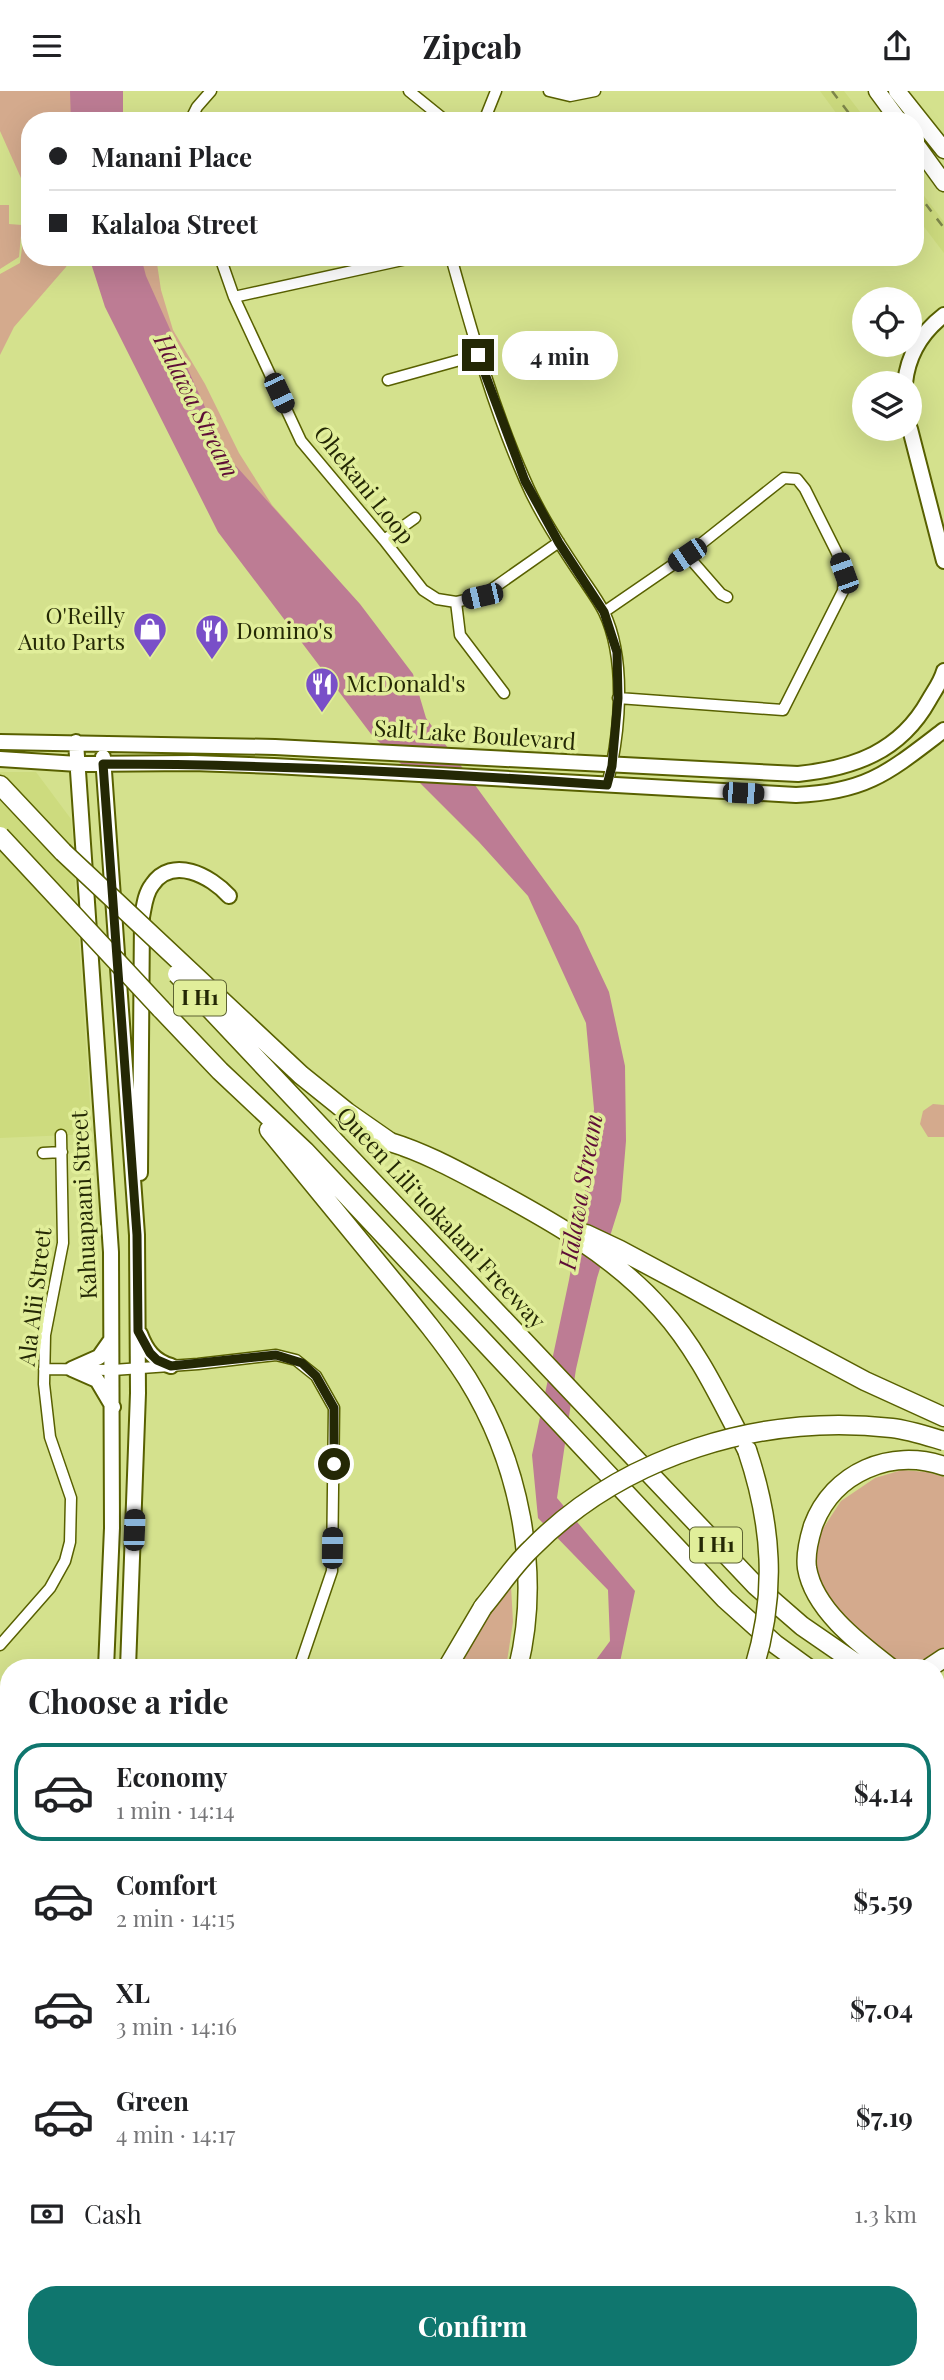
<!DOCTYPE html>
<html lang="en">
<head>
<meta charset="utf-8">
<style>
  body { margin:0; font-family:"Playfair Display",serif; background:#f2f2f2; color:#202124; height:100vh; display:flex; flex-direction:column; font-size:26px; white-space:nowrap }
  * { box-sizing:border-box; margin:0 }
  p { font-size:23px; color:#757577 }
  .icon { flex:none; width:38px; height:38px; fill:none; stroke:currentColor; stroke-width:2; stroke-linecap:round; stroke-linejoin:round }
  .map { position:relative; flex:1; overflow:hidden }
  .panel { position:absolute; left:0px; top:1568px; width:945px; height:721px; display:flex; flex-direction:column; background:#fff; border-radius:28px 28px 0 0; box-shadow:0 7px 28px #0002 }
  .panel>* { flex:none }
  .top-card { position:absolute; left:21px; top:21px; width:903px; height:154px; border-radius:28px; box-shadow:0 7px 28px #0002; display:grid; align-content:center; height:154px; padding:0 28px; background:#fff }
  .controls { position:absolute; left:852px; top:196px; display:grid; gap:14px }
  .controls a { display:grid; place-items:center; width:70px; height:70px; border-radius:50%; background:#fff; box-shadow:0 7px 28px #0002; font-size:35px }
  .end { position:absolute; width:32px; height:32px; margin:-16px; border:9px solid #242805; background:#fff; box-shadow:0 0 0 4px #fff }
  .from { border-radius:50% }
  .bubble { position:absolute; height:49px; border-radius:24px; background:#fff; box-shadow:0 7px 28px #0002; font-size:23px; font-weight:700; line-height:49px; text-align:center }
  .car { position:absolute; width:21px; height:42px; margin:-21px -10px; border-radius:9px; box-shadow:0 0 5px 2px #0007; background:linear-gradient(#222 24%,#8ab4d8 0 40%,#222 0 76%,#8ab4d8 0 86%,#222 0) }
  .top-card b { display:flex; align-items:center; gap:24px; height:66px; font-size:26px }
  .top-card b+b { border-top:2px solid #e0e0e0 }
  .top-card i { width:18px; height:18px; background:#202124 }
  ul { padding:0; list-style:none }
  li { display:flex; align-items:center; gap:21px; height:98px; margin:0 14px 10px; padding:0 14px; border:4px solid transparent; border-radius:28px }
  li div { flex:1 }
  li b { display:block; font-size:26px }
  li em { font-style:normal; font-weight:700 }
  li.on { border-color:#0f766e }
  li>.icon { width:63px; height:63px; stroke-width:1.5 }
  h2 { padding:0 28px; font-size:32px; line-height:84px }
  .pay { display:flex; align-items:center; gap:18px; height:77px; padding:0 28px; font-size:26px }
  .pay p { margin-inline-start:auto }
  .action { display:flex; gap:14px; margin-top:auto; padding:14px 28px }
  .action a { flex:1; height:80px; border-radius:28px; background:#0f766e; color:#fff; font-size:28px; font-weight:700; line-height:80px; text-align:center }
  header { display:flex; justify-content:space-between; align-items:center; height:91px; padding:0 28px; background:#fff; font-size:32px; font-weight:700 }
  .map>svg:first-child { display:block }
  .built { fill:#cddb7e }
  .green { fill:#d4aa8d }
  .water { fill:#bd7c94 }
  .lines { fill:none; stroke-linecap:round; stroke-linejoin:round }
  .minor-casing { stroke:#586000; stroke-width:13 }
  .tertiary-casing { stroke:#586000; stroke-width:16 }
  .secondary-casing { stroke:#586000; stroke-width:18 }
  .primary-casing { stroke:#586000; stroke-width:19 }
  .motorway-casing { stroke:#586000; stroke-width:21 }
  .minor { stroke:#fff; stroke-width:10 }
  .tertiary { stroke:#fff; stroke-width:12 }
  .secondary { stroke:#fff; stroke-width:14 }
  .primary { stroke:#fff; stroke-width:16 }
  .motorway { stroke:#fff; stroke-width:18 }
  .rail { stroke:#7d864a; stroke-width:2.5; stroke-dasharray:9 9; stroke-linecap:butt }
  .motorway-bridge-casing { stroke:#586000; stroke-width:21; stroke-linecap:butt }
  .motorway-bridge { stroke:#fff; stroke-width:18 }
  .route { stroke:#242805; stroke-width:9 }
  .labels { text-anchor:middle; stroke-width:7; stroke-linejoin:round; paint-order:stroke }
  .shield { fill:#e1ee9a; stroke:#5d6332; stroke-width:2 }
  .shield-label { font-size:21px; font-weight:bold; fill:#242805 }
  .street-label { font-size:23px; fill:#242805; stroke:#e1ee9a }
  .poi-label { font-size:23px; fill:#242805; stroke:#e1ee9a; text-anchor:start }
  .water-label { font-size:24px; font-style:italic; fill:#5d0d36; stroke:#e1ee9a }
</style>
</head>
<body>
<header><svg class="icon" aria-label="menu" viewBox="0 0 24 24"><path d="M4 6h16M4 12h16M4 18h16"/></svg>Zipcab<svg class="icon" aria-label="share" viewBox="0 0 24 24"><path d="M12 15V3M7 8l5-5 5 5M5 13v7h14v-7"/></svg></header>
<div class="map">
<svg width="944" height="2289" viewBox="0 0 944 2289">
  <rect width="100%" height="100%" fill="#d4e18d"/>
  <path class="built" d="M820,0h24l23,30h-25z
    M915,93l29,38v31l-29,-38z
    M0,681h36l35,47 21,315 -92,4z"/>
  <path class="green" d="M0,0h85v30h-55v136h41l-5,10 -52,60 -14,28v-81l20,-11 9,-67 -29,-65z
    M0,114h9v19l13,1 -3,32 -19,12z
    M120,166h36l5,33 12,40 32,54 34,69 33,52 68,77 -103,-87z
    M933,1013l11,1v32h-16l-8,-13 3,-13z
    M902,1379l25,2 17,5v170l-35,21h-13l-59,-47 -20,-45 -2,-23 5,-20 21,-32 34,-23z
    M511,1495l2,36 -7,46h-52l24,-40z
    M9,2043v107l-9,7v-101z
    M9,2178v102l-4,9h-5v-110z"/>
  <path class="water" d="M70,0h53v30h-52z
    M89,166h52l5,19 81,180 133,148 53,70 13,44 152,208 31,66 16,74 1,75 -5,60 -24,77 -21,91 -19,129 78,93 -15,71 -5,6h-25l20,-27 -2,-51 -70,-72 -6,-63 37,-175 18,-100 7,-71 -8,-86 -58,-127 -49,-54 -108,-108 -153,-202 -113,-225z"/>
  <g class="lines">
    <g class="minor-casing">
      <path id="minor" d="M409,0l37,30
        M549,0l21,5 25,-5
        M190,30l7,-14 14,-16
        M484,30l12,-30
        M220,166l14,40 67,144 83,99 39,50 14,9 19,3 26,-6 77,-54
        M451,166c21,75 42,151 74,223 14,33 36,66 56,96 8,12 17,24 23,36 23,48 16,123 3,173
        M234,206l182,-40
        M388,289l90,-25
        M384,449l31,-22
        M687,464l34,39 6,3
        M456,511l4,33 44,58
        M604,521l83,-57 97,-77 13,1 8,10 32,64 7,20 -1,18 -60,119 -165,-12
        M43,1062l19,-1
        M44,1278l69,1 85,-6 78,-9 20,5 20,16 18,32 -2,163 -33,97
        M0,1554l50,-57 15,-27 5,-19 1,-44 -21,-61 -6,-53 1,-49 18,-92 -2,-108
        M0,1957l9,-16
        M936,2053l8,2
        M936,2109l8,-35
        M936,2122l8,3
        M710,2280l5,9"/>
    </g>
    <g class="tertiary-casing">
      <path id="tertiary" d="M936,2275l8,1
        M665,2289l12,-9
        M879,2289l3,-9"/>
    </g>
    <g class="secondary-casing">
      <path id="secondary" d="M905,292c3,-28 17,-51 39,-68
        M910,338l34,132
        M0,651l275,5 523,27c56,-6 102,-22 131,-74 5,-9 12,-18 15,-29
        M76,651l35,510 1,276 -6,140
        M103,666l34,478 1,158 -10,275
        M0,668l78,5 115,-1 81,3 522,29c71,-3 93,-23 148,-65
        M140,1082l2,-256c2,-10 3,-23 10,-32 20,-30 59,-9 77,11
        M140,1243c6,16 14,27 31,32
        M72,1278l25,11 16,27
        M72,1278l27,-12 12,-17
        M365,2280l18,9
        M419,2280l17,9"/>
    </g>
    <g class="primary-casing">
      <path id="primary" d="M877,0l22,30
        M897,0l47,59
        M915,52l29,40"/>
    </g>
    <g class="motorway-casing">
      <path id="motorway" d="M0,694l63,67
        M161,918l59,62 85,80 420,448 50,45 33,24
        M269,1039c34,42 69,84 104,127 32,39 66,78 94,121 52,83 75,193 51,290
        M390,1051c36,11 68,29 102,47 61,33 122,67 169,120 38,42 60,92 86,141
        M337,1053l419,442 46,40 61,42
        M586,1143l34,16 245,131 79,36
        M447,1577l36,-61
        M891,1577c-31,-24 -77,-58 -84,-100 -2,-14 2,-29 6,-42 20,-54 78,-78 131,-60
        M929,1577l15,-10
        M936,1616l8,4
        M936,1648l8,3
        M936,1685l8,6
        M936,1864l8,-4
        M936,1898l8,-3
        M936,1929l8,-4
        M254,2280l14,9
        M286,2280l5,9
        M365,2280h1
        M25,2289l7,-9
        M63,2289l5,-9
        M143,2289l15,-9
        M458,2289l5,-9
        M500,2289l5,-9
        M514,2289l5,-9"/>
    </g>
    <use href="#minor" class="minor"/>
    <use href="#tertiary" class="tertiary"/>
    <use href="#secondary" class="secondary"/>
    <use href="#primary" class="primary"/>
    <use href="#motorway" class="motorway"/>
    <path class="rail" d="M832,0l23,30
      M915,99l29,38"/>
    <g class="motorway-bridge-casing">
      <path id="motorway-bridge" d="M0,745l161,173
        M63,761l238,223 46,37 43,30
        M177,883l160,170
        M747,1359c25,74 30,143 7,218
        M483,1516c16,-19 30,-41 48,-58 92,-94 231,-136 361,-121 17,2 35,8 52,13
        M936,1603l8,-5"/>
    </g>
    <use href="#motorway-bridge" class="motorway-bridge"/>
  </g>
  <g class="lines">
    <path class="route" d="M334,1373v-56l-18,-32 -14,-13 -26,-8 -105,11 -14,-6 -7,-7 -12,-22 -1,-96 -34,-471c168,0 336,9 504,21l5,-19 6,-68 -1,-46 -13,-40 -45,-69 -34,-62 -47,-126"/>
  </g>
  <defs>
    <g id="shop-pin" transform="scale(1.75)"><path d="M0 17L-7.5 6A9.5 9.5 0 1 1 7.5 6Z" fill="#794fc8" stroke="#e1ee9a"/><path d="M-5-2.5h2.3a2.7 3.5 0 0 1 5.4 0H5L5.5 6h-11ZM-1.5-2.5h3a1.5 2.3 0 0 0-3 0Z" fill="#fff"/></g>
    <g id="restaurant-pin" transform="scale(1.75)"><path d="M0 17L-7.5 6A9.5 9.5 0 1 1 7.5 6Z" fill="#794fc8" stroke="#e1ee9a"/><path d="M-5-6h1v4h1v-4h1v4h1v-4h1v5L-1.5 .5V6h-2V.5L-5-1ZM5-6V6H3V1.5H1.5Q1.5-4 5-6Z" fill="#fff"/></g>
  </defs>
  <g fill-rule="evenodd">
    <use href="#shop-pin" x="150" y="538"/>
    <use href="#restaurant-pin" x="212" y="540"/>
    <use href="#restaurant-pin" x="322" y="593"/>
  </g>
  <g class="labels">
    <g class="shield">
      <rect x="174" y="889.5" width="52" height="35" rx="5"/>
      <rect x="690" y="1436.5" width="52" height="35" rx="5"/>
    </g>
    <g class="shield-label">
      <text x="200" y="914">I H1</text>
      <text x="716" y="1461">I H1</text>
    </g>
    <g class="street-label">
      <text transform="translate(364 394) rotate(51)" y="8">Ohekani Loop</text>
      <text transform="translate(475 644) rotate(4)" y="8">Salt Lake Boulevard</text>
      <text transform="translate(84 1114) rotate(-93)" y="8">Kahuapaani Street</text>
      <text transform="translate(441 1127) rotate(47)" y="8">Queen Liliʻuokalani Freeway</text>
      <text transform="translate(35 1206) rotate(-83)" y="8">Ala Alii Street</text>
    </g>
    <g class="poi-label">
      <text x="125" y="533" text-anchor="end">O'Reilly<tspan x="125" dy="26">Auto Parts</tspan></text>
      <text x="236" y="548">Domino's</text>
      <text x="346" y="601">McDonald's</text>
    </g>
    <g class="water-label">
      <text transform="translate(196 315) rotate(63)" y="8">Hālawa Stream</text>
      <text transform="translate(581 1101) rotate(-80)" y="8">Hālawa Stream</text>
    </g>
  </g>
</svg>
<div class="controls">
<a><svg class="icon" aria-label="locate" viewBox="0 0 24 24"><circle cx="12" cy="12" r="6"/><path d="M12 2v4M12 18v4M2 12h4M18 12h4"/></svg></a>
<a><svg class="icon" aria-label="layers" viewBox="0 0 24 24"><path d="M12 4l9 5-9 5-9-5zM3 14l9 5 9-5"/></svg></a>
</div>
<i class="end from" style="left:334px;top:1373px"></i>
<i class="end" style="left:478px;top:264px"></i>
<div class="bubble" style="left:502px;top:240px;width:116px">4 min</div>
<i class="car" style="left:279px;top:302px;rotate:155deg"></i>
<i class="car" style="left:687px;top:464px;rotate:236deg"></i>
<i class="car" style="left:844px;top:482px;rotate:340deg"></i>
<i class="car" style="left:482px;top:505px;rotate:257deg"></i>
<i class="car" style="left:743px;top:702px;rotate:93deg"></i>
<i class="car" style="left:134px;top:1439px;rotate:2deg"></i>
<i class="car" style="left:332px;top:1457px;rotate:1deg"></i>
<div class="top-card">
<b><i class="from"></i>Manani Place</b>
<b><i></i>Kalaloa Street</b>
</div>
<section class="panel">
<h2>Choose a ride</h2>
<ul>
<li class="on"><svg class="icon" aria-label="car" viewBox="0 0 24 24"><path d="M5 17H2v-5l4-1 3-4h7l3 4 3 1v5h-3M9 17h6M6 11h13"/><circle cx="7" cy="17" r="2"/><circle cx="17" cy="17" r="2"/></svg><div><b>Economy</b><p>1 min · 14:14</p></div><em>$4.14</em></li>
<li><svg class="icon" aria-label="car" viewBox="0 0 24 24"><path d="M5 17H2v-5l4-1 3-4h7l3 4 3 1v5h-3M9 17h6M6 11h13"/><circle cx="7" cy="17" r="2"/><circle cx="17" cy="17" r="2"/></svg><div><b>Comfort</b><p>2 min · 14:15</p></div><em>$5.59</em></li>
<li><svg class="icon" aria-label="car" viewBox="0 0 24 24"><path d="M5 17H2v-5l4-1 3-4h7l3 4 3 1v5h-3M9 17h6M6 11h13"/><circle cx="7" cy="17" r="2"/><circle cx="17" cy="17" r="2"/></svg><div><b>XL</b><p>3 min · 14:16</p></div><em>$7.04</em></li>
<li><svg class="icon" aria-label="car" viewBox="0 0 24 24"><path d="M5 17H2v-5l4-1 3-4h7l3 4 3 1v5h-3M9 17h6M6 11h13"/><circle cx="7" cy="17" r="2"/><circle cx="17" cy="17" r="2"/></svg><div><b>Green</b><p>4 min · 14:17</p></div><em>$7.19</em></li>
</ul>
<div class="pay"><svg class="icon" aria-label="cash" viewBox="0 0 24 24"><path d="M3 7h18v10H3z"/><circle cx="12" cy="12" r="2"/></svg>Cash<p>1.3 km</p></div>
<div class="action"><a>Confirm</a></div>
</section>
</div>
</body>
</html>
